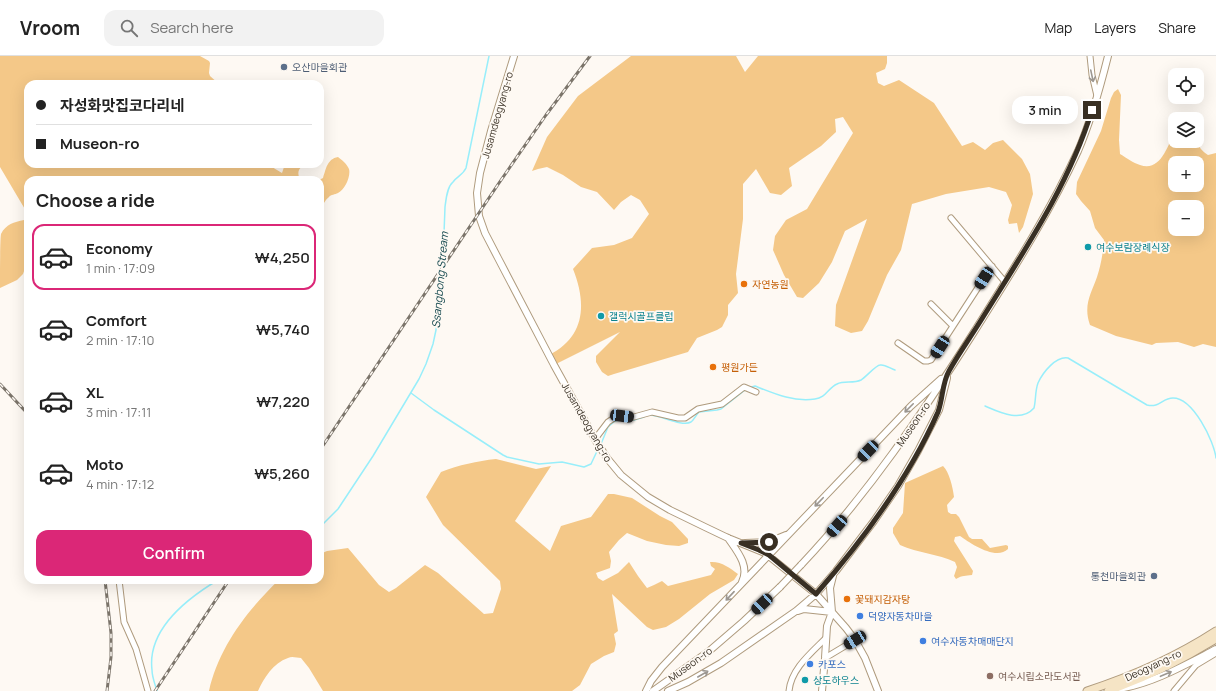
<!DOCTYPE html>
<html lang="en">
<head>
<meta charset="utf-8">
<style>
  body { margin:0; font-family:Manrope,"Noto Sans KR",sans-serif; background:#f2f2f2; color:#222; height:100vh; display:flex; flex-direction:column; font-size:15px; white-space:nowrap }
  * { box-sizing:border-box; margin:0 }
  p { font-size:13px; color:#767676 }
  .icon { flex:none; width:22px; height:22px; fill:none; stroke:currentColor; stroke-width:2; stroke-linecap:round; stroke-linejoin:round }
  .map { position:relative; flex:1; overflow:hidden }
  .panel { position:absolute; left:24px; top:120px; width:300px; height:408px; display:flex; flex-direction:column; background:#fff; border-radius:12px; box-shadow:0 4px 16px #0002 }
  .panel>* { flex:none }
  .guide { position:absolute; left:24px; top:24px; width:300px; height:88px; border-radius:12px; box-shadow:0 4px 16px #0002; display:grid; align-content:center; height:88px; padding:0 12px; background:#fff }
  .fabs { position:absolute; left:1168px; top:12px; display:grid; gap:8px }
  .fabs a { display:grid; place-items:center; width:36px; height:36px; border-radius:8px; background:#fff; box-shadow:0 4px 16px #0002; font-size:20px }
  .end { position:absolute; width:18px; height:18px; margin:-9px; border:5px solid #382f23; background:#fff; box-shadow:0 0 0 2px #fff }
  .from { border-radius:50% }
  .bubble { position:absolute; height:28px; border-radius:12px; background:#fff; box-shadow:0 4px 16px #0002; font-size:13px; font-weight:600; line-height:28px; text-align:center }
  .car { position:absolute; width:12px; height:24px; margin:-12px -6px; border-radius:5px; box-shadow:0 0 3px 1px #0007; background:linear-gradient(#222 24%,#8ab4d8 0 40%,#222 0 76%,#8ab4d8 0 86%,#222 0) }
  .guide b { display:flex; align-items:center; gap:14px; height:38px; font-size:15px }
  .guide b+b { border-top:1px solid #e0e0e0 }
  .guide i { width:10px; height:10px; background:#222 }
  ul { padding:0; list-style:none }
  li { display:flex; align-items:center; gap:12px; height:66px; margin:0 8px 6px; padding:0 4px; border:2px solid transparent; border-radius:12px }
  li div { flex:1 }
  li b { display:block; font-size:15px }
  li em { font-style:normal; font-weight:600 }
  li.active { border-color:#db2777 }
  li>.icon { width:36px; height:36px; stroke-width:1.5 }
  h2 { padding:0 12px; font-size:18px; line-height:48px }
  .primary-button { display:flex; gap:8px; margin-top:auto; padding:8px 12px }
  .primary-button a { flex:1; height:46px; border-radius:12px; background:#db2777; color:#fff; font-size:16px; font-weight:600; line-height:46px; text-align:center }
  header { display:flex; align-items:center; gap:24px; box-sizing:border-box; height:56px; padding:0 20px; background:#fff; border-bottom:1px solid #e0e0e0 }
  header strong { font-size:19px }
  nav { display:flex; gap:22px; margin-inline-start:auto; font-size:14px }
  .search { width:280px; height:36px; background:#f2f2f2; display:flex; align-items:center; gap:10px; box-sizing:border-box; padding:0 14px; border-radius:12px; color:#767676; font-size:15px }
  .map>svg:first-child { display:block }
  .green { fill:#f4c888; fill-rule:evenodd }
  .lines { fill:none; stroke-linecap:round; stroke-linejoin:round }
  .stream { stroke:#98eefa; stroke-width:1.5 }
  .minor-casing { stroke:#af9b7e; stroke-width:7 }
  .tertiary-casing { stroke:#af9b7e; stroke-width:8 }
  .secondary-casing { stroke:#af9b7e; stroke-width:9 }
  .minor { stroke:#fff; stroke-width:5 }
  .tertiary { stroke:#fff; stroke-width:6 }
  .secondary { stroke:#f5e4c5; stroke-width:7 }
  .rail-casing { stroke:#7b746a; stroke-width:3 }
  .rail { stroke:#fef9f3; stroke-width:1.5; stroke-dasharray:4.5; stroke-linecap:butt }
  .tertiary-bridge-casing { stroke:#af9b7e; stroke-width:8; stroke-linecap:butt }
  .tertiary-bridge { stroke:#fff; stroke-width:6 }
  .oneway { stroke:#9c9791 }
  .route { stroke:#382f23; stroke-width:5 }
  .service-dot { fill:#5c6f8a; stroke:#fef9f3; stroke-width:1.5 }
  .culture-dot { fill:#0f9aa8; stroke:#fef9f3; stroke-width:1.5 }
  .food-dot { fill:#e8710a; stroke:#fef9f3; stroke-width:1.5 }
  .shop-dot { fill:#3f7fe0; stroke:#fef9f3; stroke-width:1.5 }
  .education-dot { fill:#8d6e63; stroke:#fef9f3; stroke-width:1.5 }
  .labels { text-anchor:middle; stroke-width:3.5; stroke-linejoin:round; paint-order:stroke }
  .service-label { font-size:10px; fill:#4e5e75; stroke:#fef9f3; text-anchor:start }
  .street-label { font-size:10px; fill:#382f23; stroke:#fef9f3 }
  .culture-label { font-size:10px; fill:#0d838f; stroke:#fef9f3; text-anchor:start }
  .food-label { font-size:10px; fill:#c56008; stroke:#fef9f3; text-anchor:start }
  .shop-label { font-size:10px; fill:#366cbe; stroke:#fef9f3; text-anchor:start }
  .education-label { font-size:10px; fill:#785e54; stroke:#fef9f3; text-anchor:start }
  .water-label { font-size:11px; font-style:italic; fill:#14484e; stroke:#fef9f3 }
</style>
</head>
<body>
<header>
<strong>Vroom</strong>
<div class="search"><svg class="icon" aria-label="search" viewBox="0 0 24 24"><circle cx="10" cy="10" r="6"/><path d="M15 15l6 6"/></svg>Search here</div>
<nav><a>Map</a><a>Layers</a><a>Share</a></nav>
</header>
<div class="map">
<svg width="1216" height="635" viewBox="0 0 1216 635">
  <rect width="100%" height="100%" fill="#fef9f3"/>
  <path class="green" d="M0,0h200l9,5 1,2 -1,10 1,3 9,8h-191v80h239l15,9 3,-9h20c-5,4 -8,6 -6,13l4,3h3h-278v80l-5,14 -6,6 -17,8c0,-9 0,-49 1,-54 5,-10 13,-12 23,-14l2,-9 -26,-44z
    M631,0h105l9,16 13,-16h129v7l-2,6 -9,4 2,10 6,3 15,-6 35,23 28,43 11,-4 12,8 8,-7 10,-3 19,19 8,15 3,20 -10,33 -4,6 -2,-10 -8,1 -1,-4 4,-15 -6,-13 -17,-5 -43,7 -34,10 -11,46 -14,25 -19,46 -6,10 -11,2 -16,-7 1,-21 31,-86 -22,12 -13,31 -13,21 -16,15 -6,-1 -13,-22 -11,-25 2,-14 11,-16 21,-11 46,-76 -10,-16 -8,2 1,13 -15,14 -32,22 3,18 -11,9 -11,-2 -14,-24 -13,15v35l-7,55 2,19 -10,12v10l-6,12 -5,3 -20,8 -9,14 -74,22 -6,2 -6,-4 -6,-10v-6l24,-24 -66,33 -5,-10c36,-18 38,-51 24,-86l19,-21 22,-3 18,-7 17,-24 -9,-14 -9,-5 -10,7 -7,8 -17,-18 -16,-5 -18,-12 -16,-8 -9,2 -6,2 15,-34 31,-41z
    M1118,33l3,6 -2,45 1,14c7,4 13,9 20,11 21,7 27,-19 35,-33v9h22v-8l6,1 -5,6c0,7 4,11 10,15l8,-2v194l-13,-3 -9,3 -16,-5 -22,1 -4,2 -36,-9 -26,-11c-7,-20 1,-31 7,-48 4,-12 6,-24 7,-37l-9,-12 -5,-17 -9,-10 -5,-7 1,-12 24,-51 10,-33 3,-6zM1175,107h22v22h-22zM1175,151h22v22h-22z
    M338,101c4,3 9,7 11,12 2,7 -4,21 -11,24 -3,2 -7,1 -9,4 -4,3 -6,8 -9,13l-1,-30 4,-2c3,-9 4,-19 15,-21z
    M496,403l40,10 15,-3 -36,55 35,30 11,-25 30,-9 17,-23h6l18,4 28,18 12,6 16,17v4l-9,3 -13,-1 -19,-4 -20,-8 -8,7 -10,12 2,9 -1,7 -14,5 2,5 5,3 15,-8 11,-11 9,14 9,12 7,-3 8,-4 6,5 43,-11 4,-6 -4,-3 -1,-4c11,-1 20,6 28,12l-4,6 -24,14 -31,25 -13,8 -13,3 -6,-3 -35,-33 6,37 -4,3 2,10 -2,8 -10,4 -13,8 -11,21 -8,6h-249l-14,-23 -8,-10c-4,0 -9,-2 -13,0 -15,5 -24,20 -30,33h-49c8,-37 31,-71 57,-98 4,-4 8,-9 13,-13h41v-26l7,-3 21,-3 31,37 10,7 7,-4 29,-23 13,8 46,41 9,-1 8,-24 -1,-8 -57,-56 -17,-28 15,-25c18,-7 36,-11 55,-13z
    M943,410c6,5 10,22 11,31l-7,8 1,7 3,2h5l3,3 10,20 3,2h10l8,9 16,-3 2,1v3c-12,12 -38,-6 -48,-13l-5,1 -1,4 19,30 -1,4c-7,1 -9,0 -16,4l-2,-3 3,-9 -2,-5c-17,-8 -37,-9 -55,-17l-7,-12v-5l10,-15 2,-30z"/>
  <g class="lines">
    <path class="stream" d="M748,332l7,-2c20,8 38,16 60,13 11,-1 13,-11 22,-15 7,-4 16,0 24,-4 5,-3 15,-15 19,-15 5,-1 11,4 15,5
      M411,337l23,17 69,45 4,2 32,7 23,-2 22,5 7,-3 8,-17
      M985,350c14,6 36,17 49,2 2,-8 1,-17 4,-25 5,-11 18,-27 30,-25l79,47c13,3 15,-7 26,-7 20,0 41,43 43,60
      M650,359c10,0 32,12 41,7 3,-2 5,-7 8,-10l18,-2 4,-1 24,-19
      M601,388l7,-17 7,-6 7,-2 12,1 10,-3
      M320,471l18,-18 35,-53 46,-77 7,-15 7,-20 3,-14 7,-70 2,-53c1,-8 2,-20 8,-25 4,-6 10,-7 13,-14l23,-112
      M157,635c-2,-7 -5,-14 -5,-21 -5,-41 36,-72 66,-90"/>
    <g class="minor-casing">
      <path id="minor" d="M1090,0l2,19 5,21
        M951,162l54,64
        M931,248l22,22
        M898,287l26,18h4l3,-1 61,-94
        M595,383l13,-17 9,-6 17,1 18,-5 26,6h7l13,-9 24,-5 22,-17 12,5
        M119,524l5,42 12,27 12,42
        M825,602l30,-18
        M789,635c2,-22 22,-38 37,-53
        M1174,635l22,-26 20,-12"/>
    </g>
    <g class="tertiary-casing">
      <path id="tertiary" d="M514,0l-23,75 -11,42 -3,20 2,23 6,17 13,25 56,107 42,76 11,17 14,17 27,22 22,13 35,17 23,11 37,15 51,41 30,34 9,12 10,18 13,33
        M728,482c9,13 22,28 14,44
        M745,487l24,-1 17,-7
        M801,509c67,-71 121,-151 173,-233 37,-59 75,-118 104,-181 13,-30 22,-63 30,-95
        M798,555l6,-2 28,3
        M1118,633c34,-5 67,-24 98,-40
        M646,635l5,-10 11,-14 249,-261 30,-27
        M653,635l55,-39 36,-31 36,-34
        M668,635l20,-9 33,-19 75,-52 20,-17 20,-23 38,-50 24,-35 20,-35 21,-41 8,-32
        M822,635l3,-33 2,-32 5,-14 -2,-24 3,-12"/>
    </g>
    <g class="secondary-casing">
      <path id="secondary" d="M1087,635c46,-15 89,-34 129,-60
        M1108,635c38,-13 74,-31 108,-52"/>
    </g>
    <use href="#minor" class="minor"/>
    <use href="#tertiary" class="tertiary"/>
    <use href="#secondary" class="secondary"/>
    <g class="rail-casing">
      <path id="rail" d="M0,328l28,30
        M320,394l179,-267 47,-68 44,-59
        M105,524l6,53v24l-4,34
        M155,635l74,-111"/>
    </g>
    <use href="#rail" class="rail"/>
    <g class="tertiary-bridge-casing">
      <path id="tertiary-bridge" d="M780,531l21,-22"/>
    </g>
    <use href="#tertiary-bridge" class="tertiary-bridge"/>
  </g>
  <defs><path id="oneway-shaft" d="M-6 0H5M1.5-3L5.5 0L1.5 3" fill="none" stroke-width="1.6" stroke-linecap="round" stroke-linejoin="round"/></defs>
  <g class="oneway">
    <use href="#oneway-shaft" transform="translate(1092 20) rotate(78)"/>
    <use href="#oneway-shaft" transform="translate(909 352) rotate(135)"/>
    <use href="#oneway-shaft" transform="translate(819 446) rotate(134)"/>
    <use href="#oneway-shaft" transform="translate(730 540) rotate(133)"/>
    <use href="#oneway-shaft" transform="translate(703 618) rotate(-30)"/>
    <use href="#oneway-shaft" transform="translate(1166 618) rotate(-23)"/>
  </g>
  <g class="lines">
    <path class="route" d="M769,486l-28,1 18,7 10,5 47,39c48,-55 93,-116 122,-182 5,-13 4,-29 11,-41 10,-18 23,-36 34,-54 41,-66 86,-132 109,-207"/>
  </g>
  <g class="service-dot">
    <circle cx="284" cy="11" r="4"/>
    <circle cx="1154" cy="520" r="4"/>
  </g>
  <g class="culture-dot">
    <circle cx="1088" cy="191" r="4"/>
    <circle cx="601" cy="260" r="4"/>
    <circle cx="805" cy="624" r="4"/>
  </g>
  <g class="food-dot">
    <circle cx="744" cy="228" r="4"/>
    <circle cx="713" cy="311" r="4"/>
    <circle cx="847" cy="543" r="4"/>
  </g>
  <g class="shop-dot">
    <circle cx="860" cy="560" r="4"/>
    <circle cx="923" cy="585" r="4"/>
    <circle cx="810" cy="608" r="4"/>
  </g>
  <circle class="education-dot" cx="990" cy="620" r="4"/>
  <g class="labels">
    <g class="service-label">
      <text x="292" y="15">오산마을회관</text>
      <text x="1146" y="524" text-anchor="end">통천마을회관</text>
    </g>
    <g class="street-label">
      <text transform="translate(497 59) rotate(-74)" y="4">Jusamdeogyang-ro</text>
      <text transform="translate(587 366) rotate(60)" y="4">Jusamdeogyang-ro</text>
      <text transform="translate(913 368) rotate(-56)" y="4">Museon-ro</text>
      <text transform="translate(690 608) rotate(-36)" y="4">Museon-ro</text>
      <text transform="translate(1153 609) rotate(-25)" y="4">Deogyang-ro</text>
    </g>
    <g class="culture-label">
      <text x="1096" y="195">여수보람장례식장</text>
      <text x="609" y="264">갤럭시골프클럽</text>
      <text x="813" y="628">상도하우스</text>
    </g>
    <g class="food-label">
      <text x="752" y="232">자연농원</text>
      <text x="721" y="315">평원가든</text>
      <text x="855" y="547">꽃돼지감자탕</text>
    </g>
    <g class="shop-label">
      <text x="868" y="564">덕양자동차마을</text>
      <text x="931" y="589">여수자동차매매단지</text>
      <text x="818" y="612">카포스</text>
    </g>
    <g class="education-label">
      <text x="998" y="624">여수시립소라도서관</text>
    </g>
    <g class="water-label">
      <text transform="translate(440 224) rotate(-85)" y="4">Ssangbong Stream</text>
    </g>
  </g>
</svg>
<div class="fabs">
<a><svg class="icon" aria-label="locate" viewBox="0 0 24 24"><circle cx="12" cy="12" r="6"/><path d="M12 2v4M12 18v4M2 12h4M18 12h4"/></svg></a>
<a><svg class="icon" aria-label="layers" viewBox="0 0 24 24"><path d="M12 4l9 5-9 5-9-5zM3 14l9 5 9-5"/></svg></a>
<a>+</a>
<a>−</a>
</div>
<i class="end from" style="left:769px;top:486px"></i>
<i class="end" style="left:1092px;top:54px"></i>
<div class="bubble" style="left:1012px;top:40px;width:66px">3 min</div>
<i class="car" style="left:984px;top:222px;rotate:213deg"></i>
<i class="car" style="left:940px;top:291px;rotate:213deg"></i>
<i class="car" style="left:622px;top:360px;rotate:97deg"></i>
<i class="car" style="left:868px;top:395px;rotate:224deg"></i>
<i class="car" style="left:837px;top:470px;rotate:221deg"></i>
<i class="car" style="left:762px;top:548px;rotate:227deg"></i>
<i class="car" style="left:855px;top:584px;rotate:239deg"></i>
<div class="guide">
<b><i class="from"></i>자성화맛집코다리네</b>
<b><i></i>Museon-ro</b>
</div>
<section class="panel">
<h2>Choose a ride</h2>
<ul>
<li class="active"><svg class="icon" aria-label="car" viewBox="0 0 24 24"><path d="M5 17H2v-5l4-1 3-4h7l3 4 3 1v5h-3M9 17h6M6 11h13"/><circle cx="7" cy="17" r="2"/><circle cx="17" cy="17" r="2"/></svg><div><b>Economy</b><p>1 min · 17:09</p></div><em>₩4,250</em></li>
<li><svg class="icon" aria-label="car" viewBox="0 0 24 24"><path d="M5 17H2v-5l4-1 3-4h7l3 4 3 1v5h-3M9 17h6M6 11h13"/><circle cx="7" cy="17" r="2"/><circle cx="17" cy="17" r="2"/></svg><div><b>Comfort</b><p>2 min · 17:10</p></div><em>₩5,740</em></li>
<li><svg class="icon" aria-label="car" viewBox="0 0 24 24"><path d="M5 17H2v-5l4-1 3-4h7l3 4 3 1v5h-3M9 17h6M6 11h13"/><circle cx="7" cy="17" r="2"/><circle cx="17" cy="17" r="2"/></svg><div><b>XL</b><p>3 min · 17:11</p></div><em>₩7,220</em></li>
<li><svg class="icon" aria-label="car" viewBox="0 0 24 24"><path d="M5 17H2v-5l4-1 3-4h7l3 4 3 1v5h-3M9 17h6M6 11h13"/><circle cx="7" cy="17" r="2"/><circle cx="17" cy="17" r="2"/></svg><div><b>Moto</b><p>4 min · 17:12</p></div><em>₩5,260</em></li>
</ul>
<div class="primary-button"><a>Confirm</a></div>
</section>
</div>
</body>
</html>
